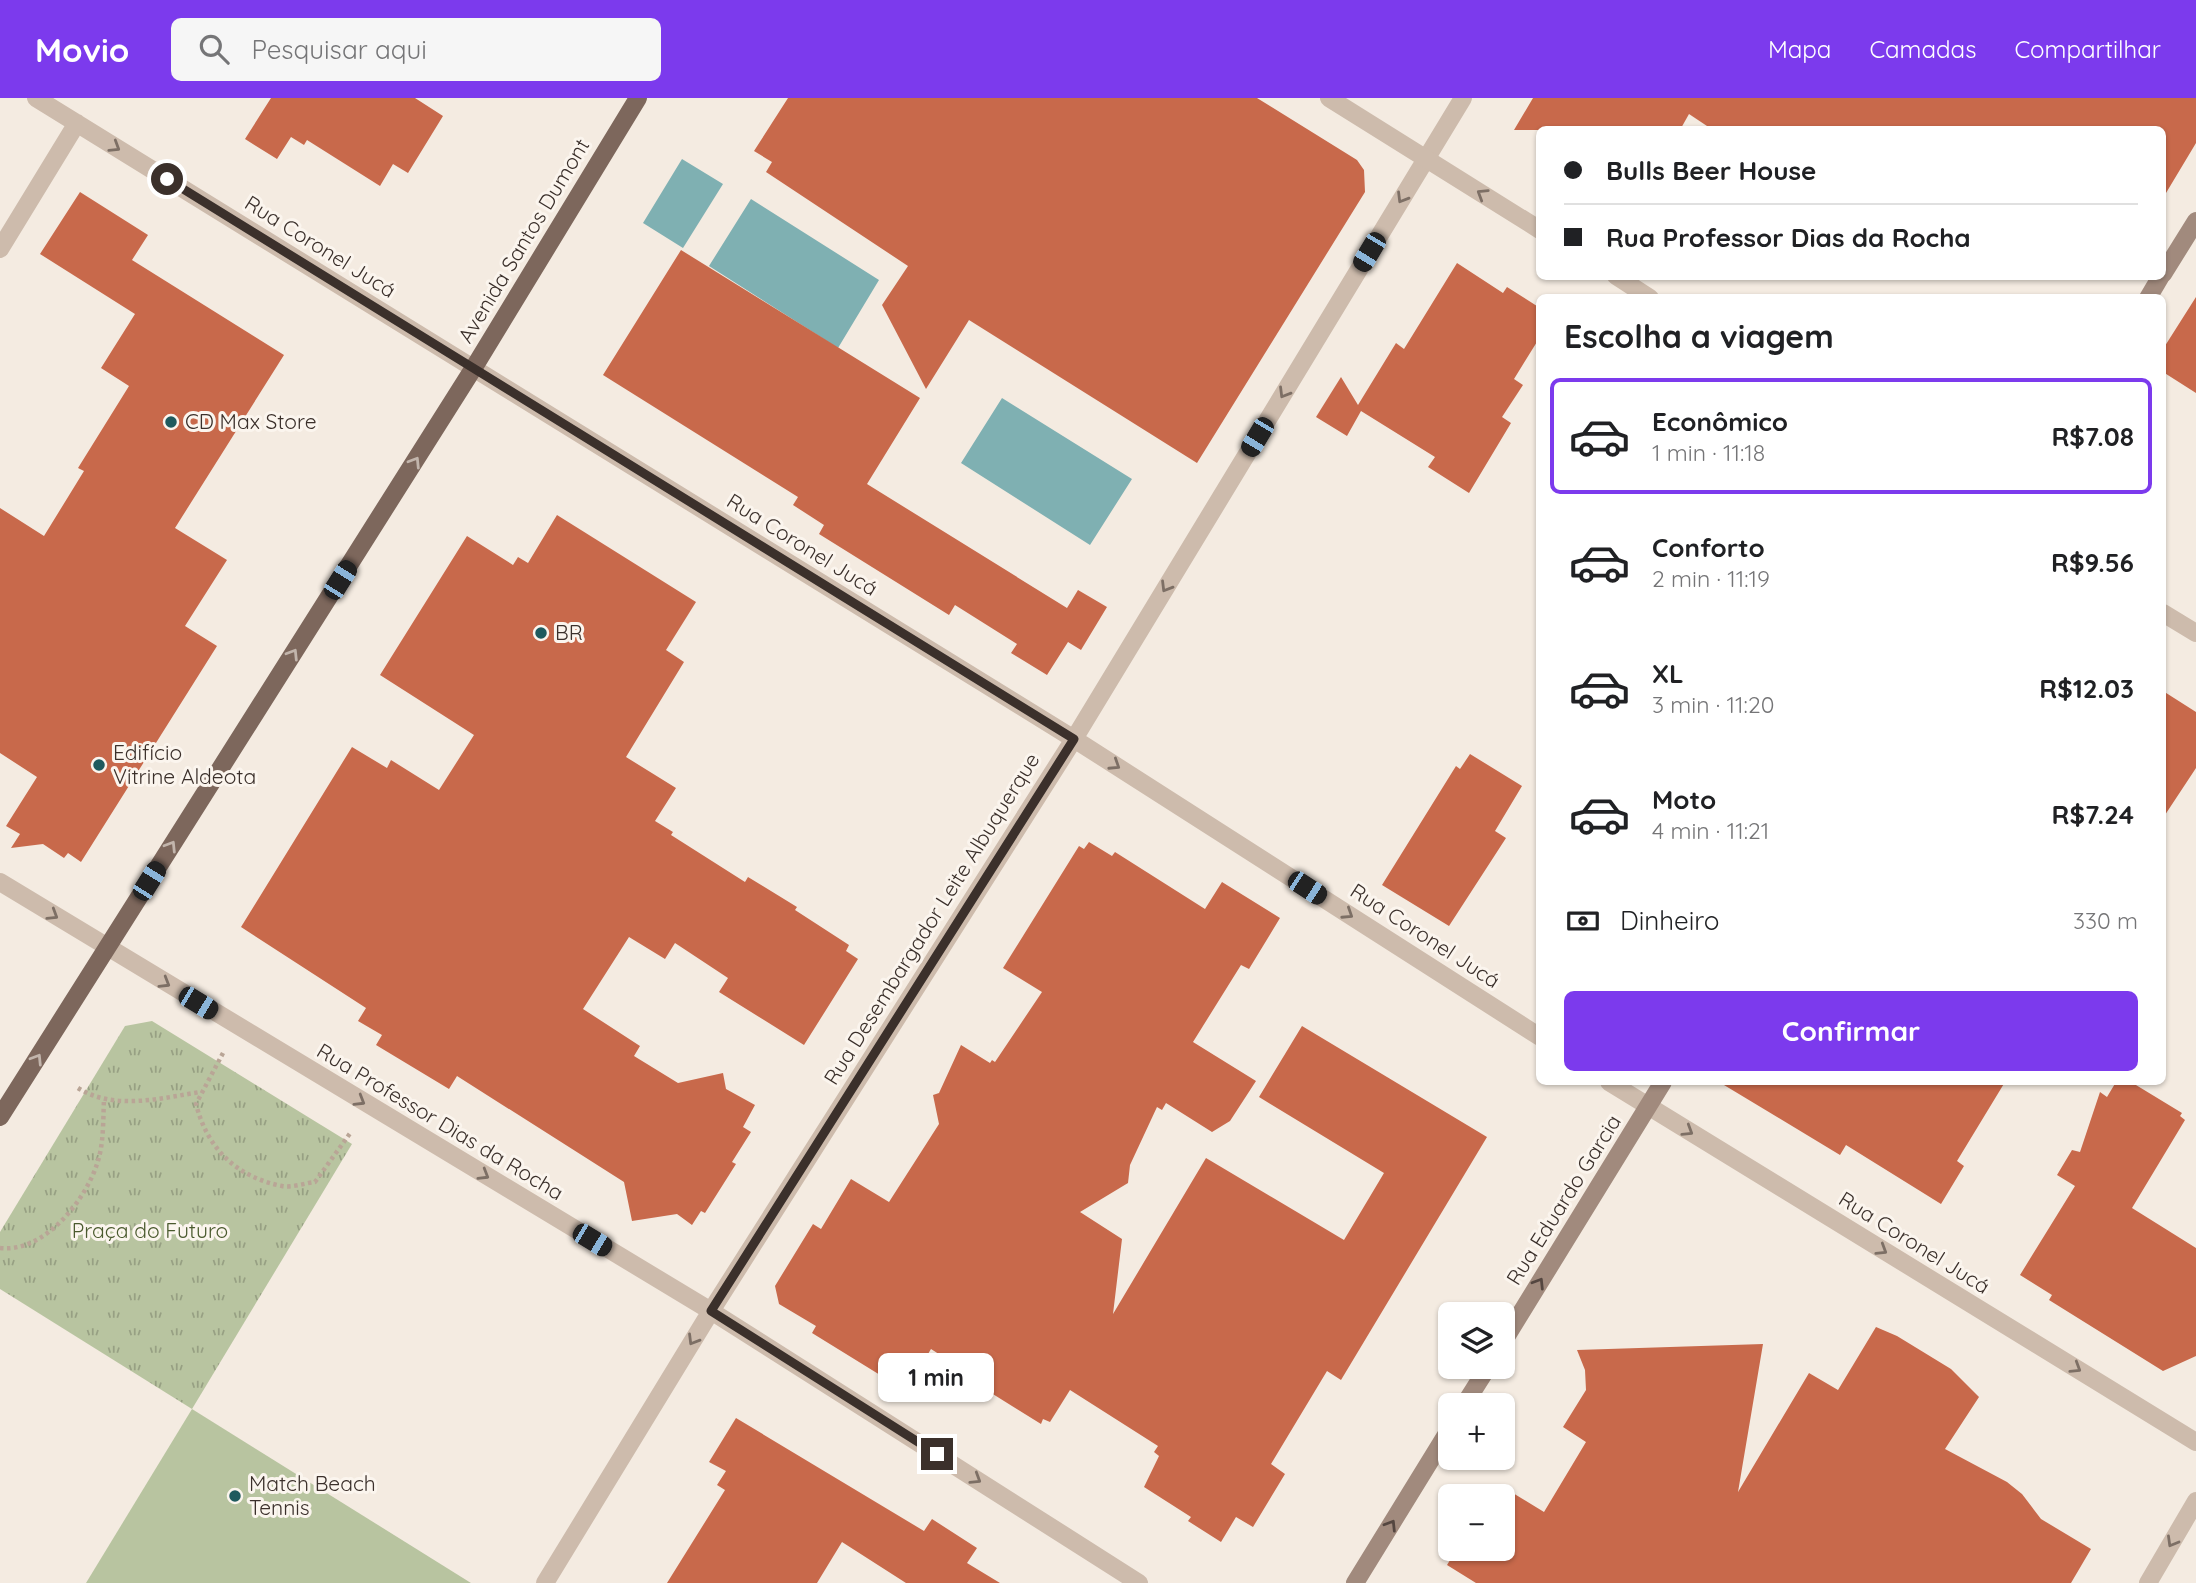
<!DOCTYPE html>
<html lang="pt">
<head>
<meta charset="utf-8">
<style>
  body { margin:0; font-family:Quicksand,sans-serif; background:#f6f6f6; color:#202124; height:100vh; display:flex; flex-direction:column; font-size:26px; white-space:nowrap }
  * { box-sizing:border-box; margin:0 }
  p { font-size:23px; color:#757577 }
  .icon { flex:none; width:38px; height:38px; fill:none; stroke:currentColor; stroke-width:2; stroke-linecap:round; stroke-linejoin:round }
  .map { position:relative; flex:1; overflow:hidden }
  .panel { position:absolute; left:1536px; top:196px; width:630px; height:791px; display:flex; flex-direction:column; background:#fff; border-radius:10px; box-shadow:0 2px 5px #0004 }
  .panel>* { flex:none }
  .top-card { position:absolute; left:1536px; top:28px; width:630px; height:154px; border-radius:10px; box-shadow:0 2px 5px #0004; display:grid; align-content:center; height:154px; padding:0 28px; background:#fff }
  .fabs { position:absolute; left:1438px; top:1204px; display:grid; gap:14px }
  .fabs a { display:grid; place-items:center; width:77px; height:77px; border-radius:10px; background:#fff; box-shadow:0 2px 5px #0004; font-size:35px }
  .end { position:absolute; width:32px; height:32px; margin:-16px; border:9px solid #3b302b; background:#fff; box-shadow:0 0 0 4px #fff }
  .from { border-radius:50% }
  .bubble { position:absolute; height:49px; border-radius:10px; background:#fff; box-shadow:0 2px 5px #0004; font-size:23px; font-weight:800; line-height:49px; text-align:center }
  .car { position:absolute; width:21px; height:42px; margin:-21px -10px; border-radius:9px; box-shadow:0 0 5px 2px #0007; background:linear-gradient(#222 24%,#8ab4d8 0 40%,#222 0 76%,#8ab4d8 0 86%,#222 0) }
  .top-card b { display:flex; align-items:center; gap:24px; height:66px; font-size:26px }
  .top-card b+b { border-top:2px solid #e0e0e0 }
  .top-card i { width:18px; height:18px; background:#202124 }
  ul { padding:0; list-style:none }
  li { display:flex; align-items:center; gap:21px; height:116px; margin:0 14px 10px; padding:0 14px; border:4px solid transparent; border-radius:10px }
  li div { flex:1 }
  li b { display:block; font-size:26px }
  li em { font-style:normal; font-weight:800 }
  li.on { border-color:#7c3aed }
  li>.icon { width:63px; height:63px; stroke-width:1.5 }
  h2 { padding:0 28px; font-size:32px; line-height:84px }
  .pay { display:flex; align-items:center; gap:18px; height:77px; padding:0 28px; font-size:26px }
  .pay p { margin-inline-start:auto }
  .button { display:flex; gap:14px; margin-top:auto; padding:14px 28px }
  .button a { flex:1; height:80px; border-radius:10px; background:#7c3aed; color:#fff; font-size:28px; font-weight:800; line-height:80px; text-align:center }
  header { display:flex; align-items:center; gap:42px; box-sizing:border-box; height:98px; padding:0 35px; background:#7c3aed; color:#fff }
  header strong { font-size:33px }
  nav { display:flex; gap:38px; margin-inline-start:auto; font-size:24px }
  .search { width:490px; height:63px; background:#f6f6f6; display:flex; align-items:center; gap:18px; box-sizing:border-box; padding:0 24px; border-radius:10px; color:#757577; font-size:26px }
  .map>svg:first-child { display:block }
  .grass { fill:#b8c4a0 }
  .park { fill:url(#park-tufts) }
  .water { fill:#7fb0b2 }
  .building { fill:#c8694b }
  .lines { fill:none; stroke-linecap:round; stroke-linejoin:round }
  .path { stroke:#b9a596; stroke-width:4.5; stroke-dasharray:3.5 3.5; stroke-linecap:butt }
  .minor { stroke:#cdbbac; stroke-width:18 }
  .tertiary { stroke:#cdbbac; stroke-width:18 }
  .secondary { stroke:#a18a7d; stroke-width:18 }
  .primary { stroke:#7d675c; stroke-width:18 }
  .oneway { stroke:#7d6f65 }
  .oneway2 { stroke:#c2b5ac }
  .oneway3 { stroke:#544640 }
  .route { stroke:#3b302b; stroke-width:9 }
  .poi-dot { fill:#1f5a5e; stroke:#fbf5ee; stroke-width:2.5 }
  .labels { text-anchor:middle; stroke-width:6; stroke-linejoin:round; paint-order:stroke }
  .street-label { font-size:21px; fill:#3b302b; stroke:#fbf5ee }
  .poi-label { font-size:21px; fill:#3b302b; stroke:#fbf5ee; text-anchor:start }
  .park-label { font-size:21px; fill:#4a5a2e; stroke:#fbf5ee }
</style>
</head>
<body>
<header>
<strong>Movio</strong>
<div class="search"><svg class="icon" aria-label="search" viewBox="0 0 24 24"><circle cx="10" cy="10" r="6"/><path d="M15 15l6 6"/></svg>Pesquisar aqui</div>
<nav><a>Mapa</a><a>Camadas</a><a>Compartilhar</a></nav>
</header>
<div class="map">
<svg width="2196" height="1485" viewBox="0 0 2196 1485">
  <defs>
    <pattern id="park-tufts" width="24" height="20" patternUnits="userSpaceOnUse" patternTransform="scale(1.75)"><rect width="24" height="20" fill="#b8c4a0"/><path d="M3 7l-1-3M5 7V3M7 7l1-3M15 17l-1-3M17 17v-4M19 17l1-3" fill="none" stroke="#97a083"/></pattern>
  </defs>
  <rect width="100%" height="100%" fill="#f4ebe1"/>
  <path class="grass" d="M192,1311l279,174h-385z"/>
  <path class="park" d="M152,923l200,123 -160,265 -192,-120v-57l125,-206z"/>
  <path class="water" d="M682,61l41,25 -40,64 -40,-25z
    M751,101l128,81 -41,68 -129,-82z
    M1002,300l130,81 -42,66 -129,-82z"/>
  <path class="building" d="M271,0h144l28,18 -35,57 -15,-9 -13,22 -73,-46 -3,5 -13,-8 -14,22 -32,-20z
    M788,0h469l100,62 7,10 1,22 -168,271 -228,-143 -43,69 -44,-84 26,-39 -142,-94 6,-10 -18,-11z
    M1533,0h663v45l-33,55v-68h-450l-24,-16 -9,16h-166z
    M80,94l68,43 -16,25 152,95 -109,173 52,32 -42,66 32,20 -136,216 -13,-9 -4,5 -21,-14 -32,4 9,-14 -14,-8 31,-49 -37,-24v-245l44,28 40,-65 -6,-3 51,-82 -28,-18 34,-54 -95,-60z
    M681,152l239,148 -53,86 200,124 11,-18 29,17 -26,43 -13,-8 -21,33 -36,-22 6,-9 -62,-39 -6,10 -130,-81 5,-9 -31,-20 5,-8 -195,-122z
    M1457,165l46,30 4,-6 33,21v29l-26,42 9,6 -21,32 9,6 -42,70 -41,-26 7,-10 -74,-46 -14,25 -31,-19 25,-40 17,28 38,-62 8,6z
    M2196,199v96l-33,-21v-23z
    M557,417l139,87 -30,48 18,12 -58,95 50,31 -21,33 18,11 -2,3 74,47 3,-5 49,30 -2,3 54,35 -3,6 12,8 -54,86 -85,-53 9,-14 -53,-35 -10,16 -36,-22 -46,72 57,37 -6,10 44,27 45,-10 3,16 29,16 -12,22 8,5 -19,30 4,2 -31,49 -4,-2 -9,14 -15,-11 -45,7 -8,-39 -167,-106 -8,13 -73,-44 6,-10 -24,-14 8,-13 -125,-81 111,-180 35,21 4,-8 48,30 35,-55 -94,-60 87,-139 46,29 5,-8 10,6z
    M2163,593l33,21v56l-33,50z
    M1470,656l52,32 -27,45 11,7 -57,88 -67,-41 74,-119 4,3z
    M1089,744l23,14 3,-4 90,57 17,-27 58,36 -31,51 -8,-4 -48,77 63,39 -26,40 -18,11 -46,-29 -4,7 -5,-3 -27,58 -2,18 -48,29 42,27 -9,75 93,-156 138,82 40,-67 -125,-76 43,-71 185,111 -146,243 -14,-9 -56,93 14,10 -32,53 -17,-10 -15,25 -33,-21 3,-4 -47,-30 15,-31 -5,-4 4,-6 -88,-56 -20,32 -7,-3 -2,5 -53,-33 2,-4 -59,-38 -25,42 -94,-58 4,-7 -37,-22 -4,-18 38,-62 8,5 30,-50 38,23 50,-78 -6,-29 6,-2 22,-48 29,18 2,-3 3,2 47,-70 -39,-24 76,-122 5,3z
    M1719,984h286l-48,79 7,5 -23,38 -95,-59 -6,10z
    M2116,984h15l51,31 -2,3 5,4 -53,88 64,40v108l-33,15 -114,-71 3,-5 -32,-20 55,-89 -18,-11 15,-25 8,2 20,-60 7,5z
    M1876,1229l21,9 54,33 28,28 -34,52 62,33 15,12 19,25 50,30 -20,34h-595l-29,-18 10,-16h46v-53h-13l8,-12 46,28 42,-70 -23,-15 23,-37 -1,-20 -8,-20 186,-6 -25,148 71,-119 29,17z
    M736,1320l188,113 8,-12 45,29 -10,15 33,20h-94l-64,-41 -25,41h-150l58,-93 -8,-5 9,-14 -17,-9z"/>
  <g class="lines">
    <path class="path" d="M223,955l-27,51c11,44 40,73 86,82 10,2 23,-3 33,-4l36,-50
      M78,990c36,23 84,10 122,4
      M0,1150c44,5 85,-47 97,-84 7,-20 6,-44 7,-65"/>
    <path class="minor" d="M36,0l1038,641 466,298
      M0,151l77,-126
      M0,784l711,429 428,272
      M1609,984l587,360
      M545,1485l166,-272 363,-572 389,-641
      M2148,1485l48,-82"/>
    <path class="tertiary" d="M1329,0l211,132
      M1616,178l34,22
      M2163,515l33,20"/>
    <path class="secondary" d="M2163,176l33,-53
      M2148,200l13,-22
      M1503,1244l160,-260
      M1464,1307l24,-38
      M1355,1485l96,-156"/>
    <path class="primary" d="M0,1019l473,-748 165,-271"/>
  </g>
  <defs><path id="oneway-chevron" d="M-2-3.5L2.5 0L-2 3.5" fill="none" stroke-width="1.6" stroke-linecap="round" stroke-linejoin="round" transform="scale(1.75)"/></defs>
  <g class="oneway">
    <use href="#oneway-chevron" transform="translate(115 49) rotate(32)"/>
    <use href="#oneway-chevron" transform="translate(1482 96) rotate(-148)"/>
    <use href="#oneway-chevron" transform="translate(1402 100) rotate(121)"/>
    <use href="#oneway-chevron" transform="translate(1284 295) rotate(121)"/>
    <use href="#oneway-chevron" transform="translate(1166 489) rotate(121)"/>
    <use href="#oneway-chevron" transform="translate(1115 667) rotate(33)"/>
    <use href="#oneway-chevron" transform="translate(1348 816) rotate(33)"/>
    <use href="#oneway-chevron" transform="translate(53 817) rotate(32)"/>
    <use href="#oneway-chevron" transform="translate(165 885) rotate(31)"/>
    <use href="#oneway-chevron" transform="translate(360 1003) rotate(31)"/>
    <use href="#oneway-chevron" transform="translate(1688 1033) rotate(32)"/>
    <use href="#oneway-chevron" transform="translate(484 1077) rotate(31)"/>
    <use href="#oneway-chevron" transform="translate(1882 1152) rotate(32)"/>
    <use href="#oneway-chevron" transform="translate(693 1242) rotate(121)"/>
    <use href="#oneway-chevron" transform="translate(2076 1270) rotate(32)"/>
    <use href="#oneway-chevron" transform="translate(976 1381) rotate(32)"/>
    <use href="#oneway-chevron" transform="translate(2172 1444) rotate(120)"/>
  </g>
  <g class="oneway2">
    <use href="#oneway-chevron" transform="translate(415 364) rotate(-58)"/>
    <use href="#oneway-chevron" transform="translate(293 556) rotate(-58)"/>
    <use href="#oneway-chevron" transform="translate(171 748) rotate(-58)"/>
    <use href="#oneway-chevron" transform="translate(37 961) rotate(-58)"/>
  </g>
  <g class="oneway3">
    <use href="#oneway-chevron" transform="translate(1539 1185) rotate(-58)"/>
    <use href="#oneway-chevron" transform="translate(1391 1427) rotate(-58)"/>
  </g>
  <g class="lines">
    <path class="route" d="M167,81l907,560 -363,572 226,143"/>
  </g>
  <g class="poi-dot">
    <circle cx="171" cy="324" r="7"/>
    <circle cx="541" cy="535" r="7"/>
    <circle cx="99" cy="667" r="7"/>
    <circle cx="235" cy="1398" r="7"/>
  </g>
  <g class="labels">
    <g class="street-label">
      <text transform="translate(524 143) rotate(-59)" y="7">Avenida Santos Dumont</text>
      <text transform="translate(320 149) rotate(32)" y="7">Rua Coronel Jucá</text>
      <text transform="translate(802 447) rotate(32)" y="7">Rua Coronel Jucá</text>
      <text transform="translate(932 821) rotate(-58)" y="7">Rua Desembargador Leite Albuquerque</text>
      <text transform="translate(1425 838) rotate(33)" y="7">Rua Coronel Jucá</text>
      <text transform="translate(440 1024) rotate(31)" y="7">Rua Professor Dias da Rocha</text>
      <text transform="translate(1564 1102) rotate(-58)" y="7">Rua Eduardo Garcia</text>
      <text transform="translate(1914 1145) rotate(32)" y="7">Rua Coronel Jucá</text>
    </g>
    <g class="poi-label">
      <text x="185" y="331">CD Max Store</text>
      <text x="555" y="542">BR</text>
      <text x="113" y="662">Edifício<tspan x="113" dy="24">Vitrine Aldeota</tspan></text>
      <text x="249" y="1393">Match Beach<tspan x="249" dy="24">Tennis</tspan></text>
    </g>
    <g class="park-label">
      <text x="150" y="1140">Praça do Futuro</text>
    </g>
  </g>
</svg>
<div class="fabs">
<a><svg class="icon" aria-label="layers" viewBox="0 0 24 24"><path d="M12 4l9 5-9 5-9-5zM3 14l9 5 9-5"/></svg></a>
<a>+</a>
<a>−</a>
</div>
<i class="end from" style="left:167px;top:81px"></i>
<i class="end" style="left:937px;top:1356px"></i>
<div class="bubble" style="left:878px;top:1255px;width:116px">1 min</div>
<i class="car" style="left:1369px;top:154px;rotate:211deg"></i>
<i class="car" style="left:1257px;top:339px;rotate:211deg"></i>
<i class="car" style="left:340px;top:482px;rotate:32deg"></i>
<i class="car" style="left:149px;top:783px;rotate:32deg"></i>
<i class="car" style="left:1307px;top:790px;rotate:123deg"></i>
<i class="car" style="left:198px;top:905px;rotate:121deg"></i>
<i class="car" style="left:592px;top:1142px;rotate:121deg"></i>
<div class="top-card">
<b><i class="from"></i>Bulls Beer House</b>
<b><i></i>Rua Professor Dias da Rocha</b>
</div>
<section class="panel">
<h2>Escolha a viagem</h2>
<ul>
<li class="on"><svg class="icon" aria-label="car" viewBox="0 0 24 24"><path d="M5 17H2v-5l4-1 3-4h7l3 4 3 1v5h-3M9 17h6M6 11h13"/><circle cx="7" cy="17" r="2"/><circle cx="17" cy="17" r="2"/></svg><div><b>Econômico</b><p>1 min · 11:18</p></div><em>R$7.08</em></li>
<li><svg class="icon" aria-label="car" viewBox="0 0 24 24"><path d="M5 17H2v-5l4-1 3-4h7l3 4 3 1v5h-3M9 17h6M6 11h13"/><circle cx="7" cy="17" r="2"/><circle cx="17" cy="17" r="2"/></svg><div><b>Conforto</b><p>2 min · 11:19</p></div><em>R$9.56</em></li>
<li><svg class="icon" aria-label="car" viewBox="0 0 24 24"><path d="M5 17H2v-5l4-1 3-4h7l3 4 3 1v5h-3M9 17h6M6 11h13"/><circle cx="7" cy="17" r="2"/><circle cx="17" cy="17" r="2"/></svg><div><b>XL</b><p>3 min · 11:20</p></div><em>R$12.03</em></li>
<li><svg class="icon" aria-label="car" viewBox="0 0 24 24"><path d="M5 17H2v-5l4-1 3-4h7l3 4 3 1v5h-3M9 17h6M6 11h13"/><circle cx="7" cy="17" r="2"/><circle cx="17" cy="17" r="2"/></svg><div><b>Moto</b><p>4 min · 11:21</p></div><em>R$7.24</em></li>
</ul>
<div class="pay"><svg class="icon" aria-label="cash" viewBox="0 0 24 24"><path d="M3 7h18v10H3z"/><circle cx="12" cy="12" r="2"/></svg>Dinheiro<p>330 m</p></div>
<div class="button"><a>Confirmar</a></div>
</section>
</div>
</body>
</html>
